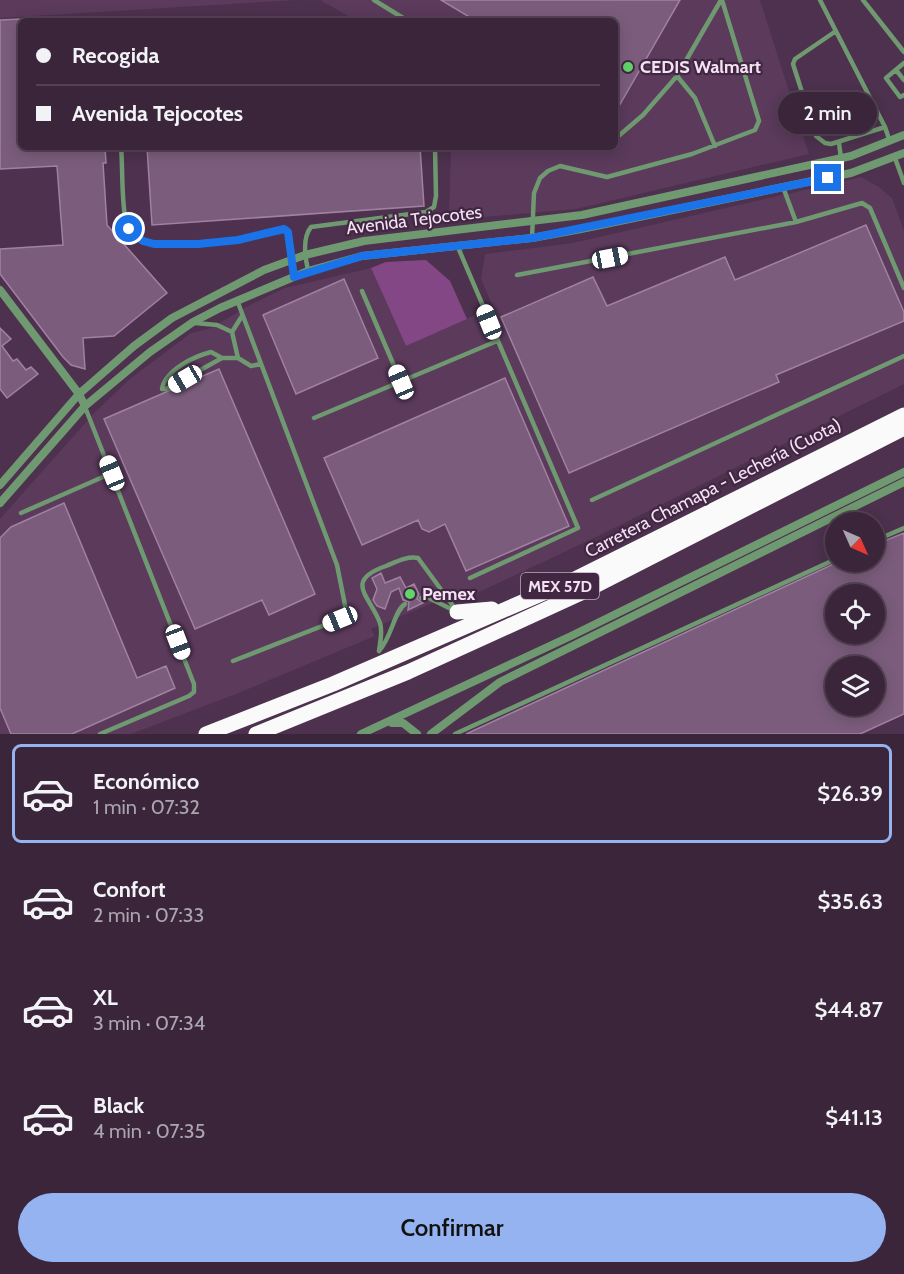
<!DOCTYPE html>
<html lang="es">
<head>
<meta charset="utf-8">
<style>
  body { margin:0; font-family:Cabin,sans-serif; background:#453145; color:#f1f3f6; height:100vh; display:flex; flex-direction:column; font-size:22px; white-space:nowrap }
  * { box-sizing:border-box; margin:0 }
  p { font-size:20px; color:#aba5af }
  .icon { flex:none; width:33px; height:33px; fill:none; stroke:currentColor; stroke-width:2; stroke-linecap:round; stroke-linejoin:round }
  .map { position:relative; height:734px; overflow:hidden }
  .details { display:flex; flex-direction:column; background:#3a253a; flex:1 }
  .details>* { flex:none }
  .top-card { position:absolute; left:18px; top:18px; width:600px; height:132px; border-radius:9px; box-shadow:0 3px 15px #0003,0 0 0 2px #544254; display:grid; align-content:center; height:132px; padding:0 18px; background:#3a253a }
  .needle { width:39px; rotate:135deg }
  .controls { position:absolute; left:825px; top:512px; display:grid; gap:12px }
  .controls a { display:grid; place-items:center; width:60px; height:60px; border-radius:50%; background:#3a253a; box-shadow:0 3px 15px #0003,0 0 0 2px #544254; font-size:30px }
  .end { position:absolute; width:27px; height:27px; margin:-14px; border:8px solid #1a73e8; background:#fff; box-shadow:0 0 0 3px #fff }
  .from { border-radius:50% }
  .bubble { position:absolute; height:42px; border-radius:21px; background:#3a253a; box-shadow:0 3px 15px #0003,0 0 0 2px #544254; font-size:20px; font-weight:600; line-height:42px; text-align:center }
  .car { position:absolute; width:18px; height:36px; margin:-18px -9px; border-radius:8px; box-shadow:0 0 4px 2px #0007; background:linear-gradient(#fff 24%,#345 0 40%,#fff 0 76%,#345 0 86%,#fff 0) }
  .top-card b { display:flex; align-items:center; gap:21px; height:57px; font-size:22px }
  .top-card b+b { border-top:2px solid #544254 }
  .top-card i { width:15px; height:15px; background:#f1f3f6 }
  ul { padding:10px 0 0; list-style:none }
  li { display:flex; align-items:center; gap:18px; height:99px; margin:0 12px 9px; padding:0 6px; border:3px solid transparent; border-radius:9px }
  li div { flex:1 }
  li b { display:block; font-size:22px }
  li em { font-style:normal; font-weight:600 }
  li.active { border-color:#95b2f1 }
  li>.icon { width:54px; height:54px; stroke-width:1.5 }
  .button { display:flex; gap:12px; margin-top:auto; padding:12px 18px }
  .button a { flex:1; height:69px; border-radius:36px; background:#95b2f1; color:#111; font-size:24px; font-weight:600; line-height:69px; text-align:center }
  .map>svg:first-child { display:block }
  .built { fill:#5b3a5c }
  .green { fill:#834786 }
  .building { fill:#7b5c7c; stroke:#a181a2; stroke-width:1.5; fill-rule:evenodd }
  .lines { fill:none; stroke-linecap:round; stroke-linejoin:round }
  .service { stroke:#6f9970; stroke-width:4.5 }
  .minor { stroke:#6f9970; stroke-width:8 }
  .motorway { stroke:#fafafa; stroke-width:15 }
  .route { stroke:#1a73e8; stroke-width:8 }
  .poi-dot { fill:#60d56a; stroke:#422743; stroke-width:2 }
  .labels { text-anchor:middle; stroke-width:4.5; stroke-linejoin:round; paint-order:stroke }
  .shield { fill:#422743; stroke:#bfaabf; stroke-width:1.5 }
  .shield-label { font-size:16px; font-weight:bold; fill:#f4e2f4 }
  .poi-label { font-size:18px; font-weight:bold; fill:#f4e2f4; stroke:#422743; text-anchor:start }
  .street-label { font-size:18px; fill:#f4e2f4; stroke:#422743 }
</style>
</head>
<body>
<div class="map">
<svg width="904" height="734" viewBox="0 0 904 734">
  <rect width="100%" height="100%" fill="#4d314e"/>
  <path class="built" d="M0,0h297l-297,18z
    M320,0h440l49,154 -233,55 -127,11 2,-73h164v-126h-258z
    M861,177l18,10 13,11 12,33v153l-312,155 -130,61 -6,-7 -85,36 4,7 -139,58 -105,40h-131v-215l95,-107 35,-33 61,-46 20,-5 39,-23 35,-17 86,-20 35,78 87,-39 -12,-28 4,-25 88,-11z"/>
  <path class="green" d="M426,260l24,21 17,38 -61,27 -35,-78 15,-6z"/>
  <path class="building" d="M441,0h239l-65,113v-92h-139z
    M21,19v128h84l1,16h-3l4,62 60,68 -53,43 -31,2 2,31 -14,-4 -8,-8 -63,-83v-25l63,-4 -6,-79 -57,3v-149z
    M147,147h273l4,59 -272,19z
    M866,225l38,87v9l-128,54 3,7 -210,91 -68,-156 92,-40 14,29 118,-49 10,23z
    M344,279l34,79 -82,36 -33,-79z
    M0,328l11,11 -9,7 11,15 4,-2 9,11 5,-3 7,7 -31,24 -7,-9z
    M219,369l96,225 -46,21 -7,-15 -67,29 -91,-210z
    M505,378l64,148 -103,45 -21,-47 -16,8 -7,-3 -4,-9 -56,25 -38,-87z
    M64,503l73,175 29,-12 9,22 -103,46h-61l-11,-26v-170l11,-11z
    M904,533v181l-44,20h-394l374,-173h34v-16zM836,594h38v39h-38zM836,666h38v39h-38z
    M381,573l4,10 15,-6 6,11 8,-4 5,10 -2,5 6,4 -15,7 1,-8 -6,-2 -4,-12 -8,4 -6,17 -8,-3 -4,-6 4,-11 -5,-11z"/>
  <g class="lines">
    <path class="service" d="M374,0l34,21
      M820,0l65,127 5,15
      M863,0l41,52
      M836,31l-41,28 -2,5 23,72 9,7 6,1 54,-17
      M904,63l-18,15 14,19 4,-2
      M896,70l8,10
      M677,76l18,22 20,48
      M615,139l28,-24 34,-39 44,-76
      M839,143l2,15
      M121,147c2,19 0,62 6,78 13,30 86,20 112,14 15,-3 30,-10 45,-10l4,3 3,27
      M895,158l9,25
      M783,187l13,35
      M532,238l2,-45 6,-15 8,-7 12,-5 47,11 85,-23 63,-24 4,-9 -37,-121
      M457,245l121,283 -108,50
      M308,270c-3,-13 -6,-32 3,-43l115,-15 8,-5 2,-11 -1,-49
      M517,275l279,-53 66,-19 8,5 34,80
      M362,291l39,91
      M242,316l-10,16 6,26 13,8 10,-2
      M195,323l22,2 15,7
      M162,389h4l56,-31h16
      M162,389c3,-19 33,-33 49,-37l11,6
      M85,407l109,277v8l-5,4 -89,38
      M314,418l183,-77
      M592,500l312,-144
      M21,513l91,-40
      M874,541l30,-13
      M421,598l4,-2 30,15
      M379,651c1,-9 4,-19 1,-28 -10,-27 -37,-42 6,-57 10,-4 21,-10 32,-8l38,52
      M379,651c13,-14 15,-40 26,-47
      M233,661l107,-42 5,-7v-7l-8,-40 -100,-265
      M455,734l381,-175"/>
    <path class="minor" d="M0,290l79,104 6,12
      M0,485l79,-91 55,-48 38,-28 92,-48 41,-15 59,-14 218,-26 269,-59 53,-21
      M0,503l85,-97 65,-54 43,-30 27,-14 88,-37 54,-15 170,-18 49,-9 270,-56 53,-20
      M392,723h11l14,11
      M361,734l210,-98 333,-164
      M431,734l69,-52 404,-200"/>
    <path class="motorway" d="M457,612l35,-3
      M206,734l127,-50 238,-103 333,-166
      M256,734l152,-62 171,-78 325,-166"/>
  </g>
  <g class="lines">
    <path class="route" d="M129,229l14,12 11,3h44l40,-4 46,-11 4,3 6,45 68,-21 170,-18 296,-60"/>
  </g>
  <g class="poi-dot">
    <circle cx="628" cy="67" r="6"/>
    <circle cx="410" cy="594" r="6"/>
  </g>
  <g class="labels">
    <rect class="shield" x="521" y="573" width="78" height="26" rx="4.5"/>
    <g class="shield-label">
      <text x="560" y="592">MEX 57D</text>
    </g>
    <g class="poi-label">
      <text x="640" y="73">CEDIS Walmart</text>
      <text x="422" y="600">Pemex</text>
    </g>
    <g class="street-label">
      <text transform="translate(414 220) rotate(-7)" y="6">Avenida Tejocotes</text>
      <text transform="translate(713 488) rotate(-27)" y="6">Carretera Chamapa - Lechería (Cuota)</text>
    </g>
  </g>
</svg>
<div class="controls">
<a><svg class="needle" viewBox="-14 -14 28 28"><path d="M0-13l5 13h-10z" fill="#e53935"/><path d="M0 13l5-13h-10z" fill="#aba5af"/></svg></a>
<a><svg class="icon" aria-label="locate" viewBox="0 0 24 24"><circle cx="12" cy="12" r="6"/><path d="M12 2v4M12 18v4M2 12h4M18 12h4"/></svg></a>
<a><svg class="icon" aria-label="layers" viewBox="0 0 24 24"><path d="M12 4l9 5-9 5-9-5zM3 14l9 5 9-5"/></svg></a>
</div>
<i class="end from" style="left:129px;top:229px"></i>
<i class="end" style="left:828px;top:178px"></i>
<div class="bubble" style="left:778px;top:92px;width:99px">2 min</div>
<i class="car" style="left:610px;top:258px;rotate:79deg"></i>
<i class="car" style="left:489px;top:322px;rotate:338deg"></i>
<i class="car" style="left:185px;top:379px;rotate:240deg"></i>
<i class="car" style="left:401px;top:382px;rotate:337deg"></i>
<i class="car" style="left:112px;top:473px;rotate:338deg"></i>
<i class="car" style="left:340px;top:619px;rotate:248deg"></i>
<i class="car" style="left:178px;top:642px;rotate:159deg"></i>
<div class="top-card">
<b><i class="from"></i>Recogida</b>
<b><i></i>Avenida Tejocotes</b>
</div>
</div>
<section class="details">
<ul>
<li class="active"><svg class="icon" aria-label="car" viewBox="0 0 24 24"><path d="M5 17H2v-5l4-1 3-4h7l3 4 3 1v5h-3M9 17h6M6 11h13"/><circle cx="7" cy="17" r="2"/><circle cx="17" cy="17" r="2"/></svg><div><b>Económico</b><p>1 min · 07:32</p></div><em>$26.39</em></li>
<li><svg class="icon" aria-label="car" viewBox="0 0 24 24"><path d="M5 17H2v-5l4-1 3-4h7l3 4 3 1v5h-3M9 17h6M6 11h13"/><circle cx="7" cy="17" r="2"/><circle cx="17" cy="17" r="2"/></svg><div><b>Confort</b><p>2 min · 07:33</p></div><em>$35.63</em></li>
<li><svg class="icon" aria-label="car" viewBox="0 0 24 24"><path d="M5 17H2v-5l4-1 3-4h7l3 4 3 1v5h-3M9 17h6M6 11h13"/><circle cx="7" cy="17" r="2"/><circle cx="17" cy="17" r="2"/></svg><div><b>XL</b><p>3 min · 07:34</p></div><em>$44.87</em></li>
<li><svg class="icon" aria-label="car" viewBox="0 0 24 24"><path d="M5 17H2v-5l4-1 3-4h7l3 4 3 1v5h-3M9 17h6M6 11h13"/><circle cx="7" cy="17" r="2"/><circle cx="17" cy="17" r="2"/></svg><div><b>Black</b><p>4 min · 07:35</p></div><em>$41.13</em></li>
</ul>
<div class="button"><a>Confirmar</a></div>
</section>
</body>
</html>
